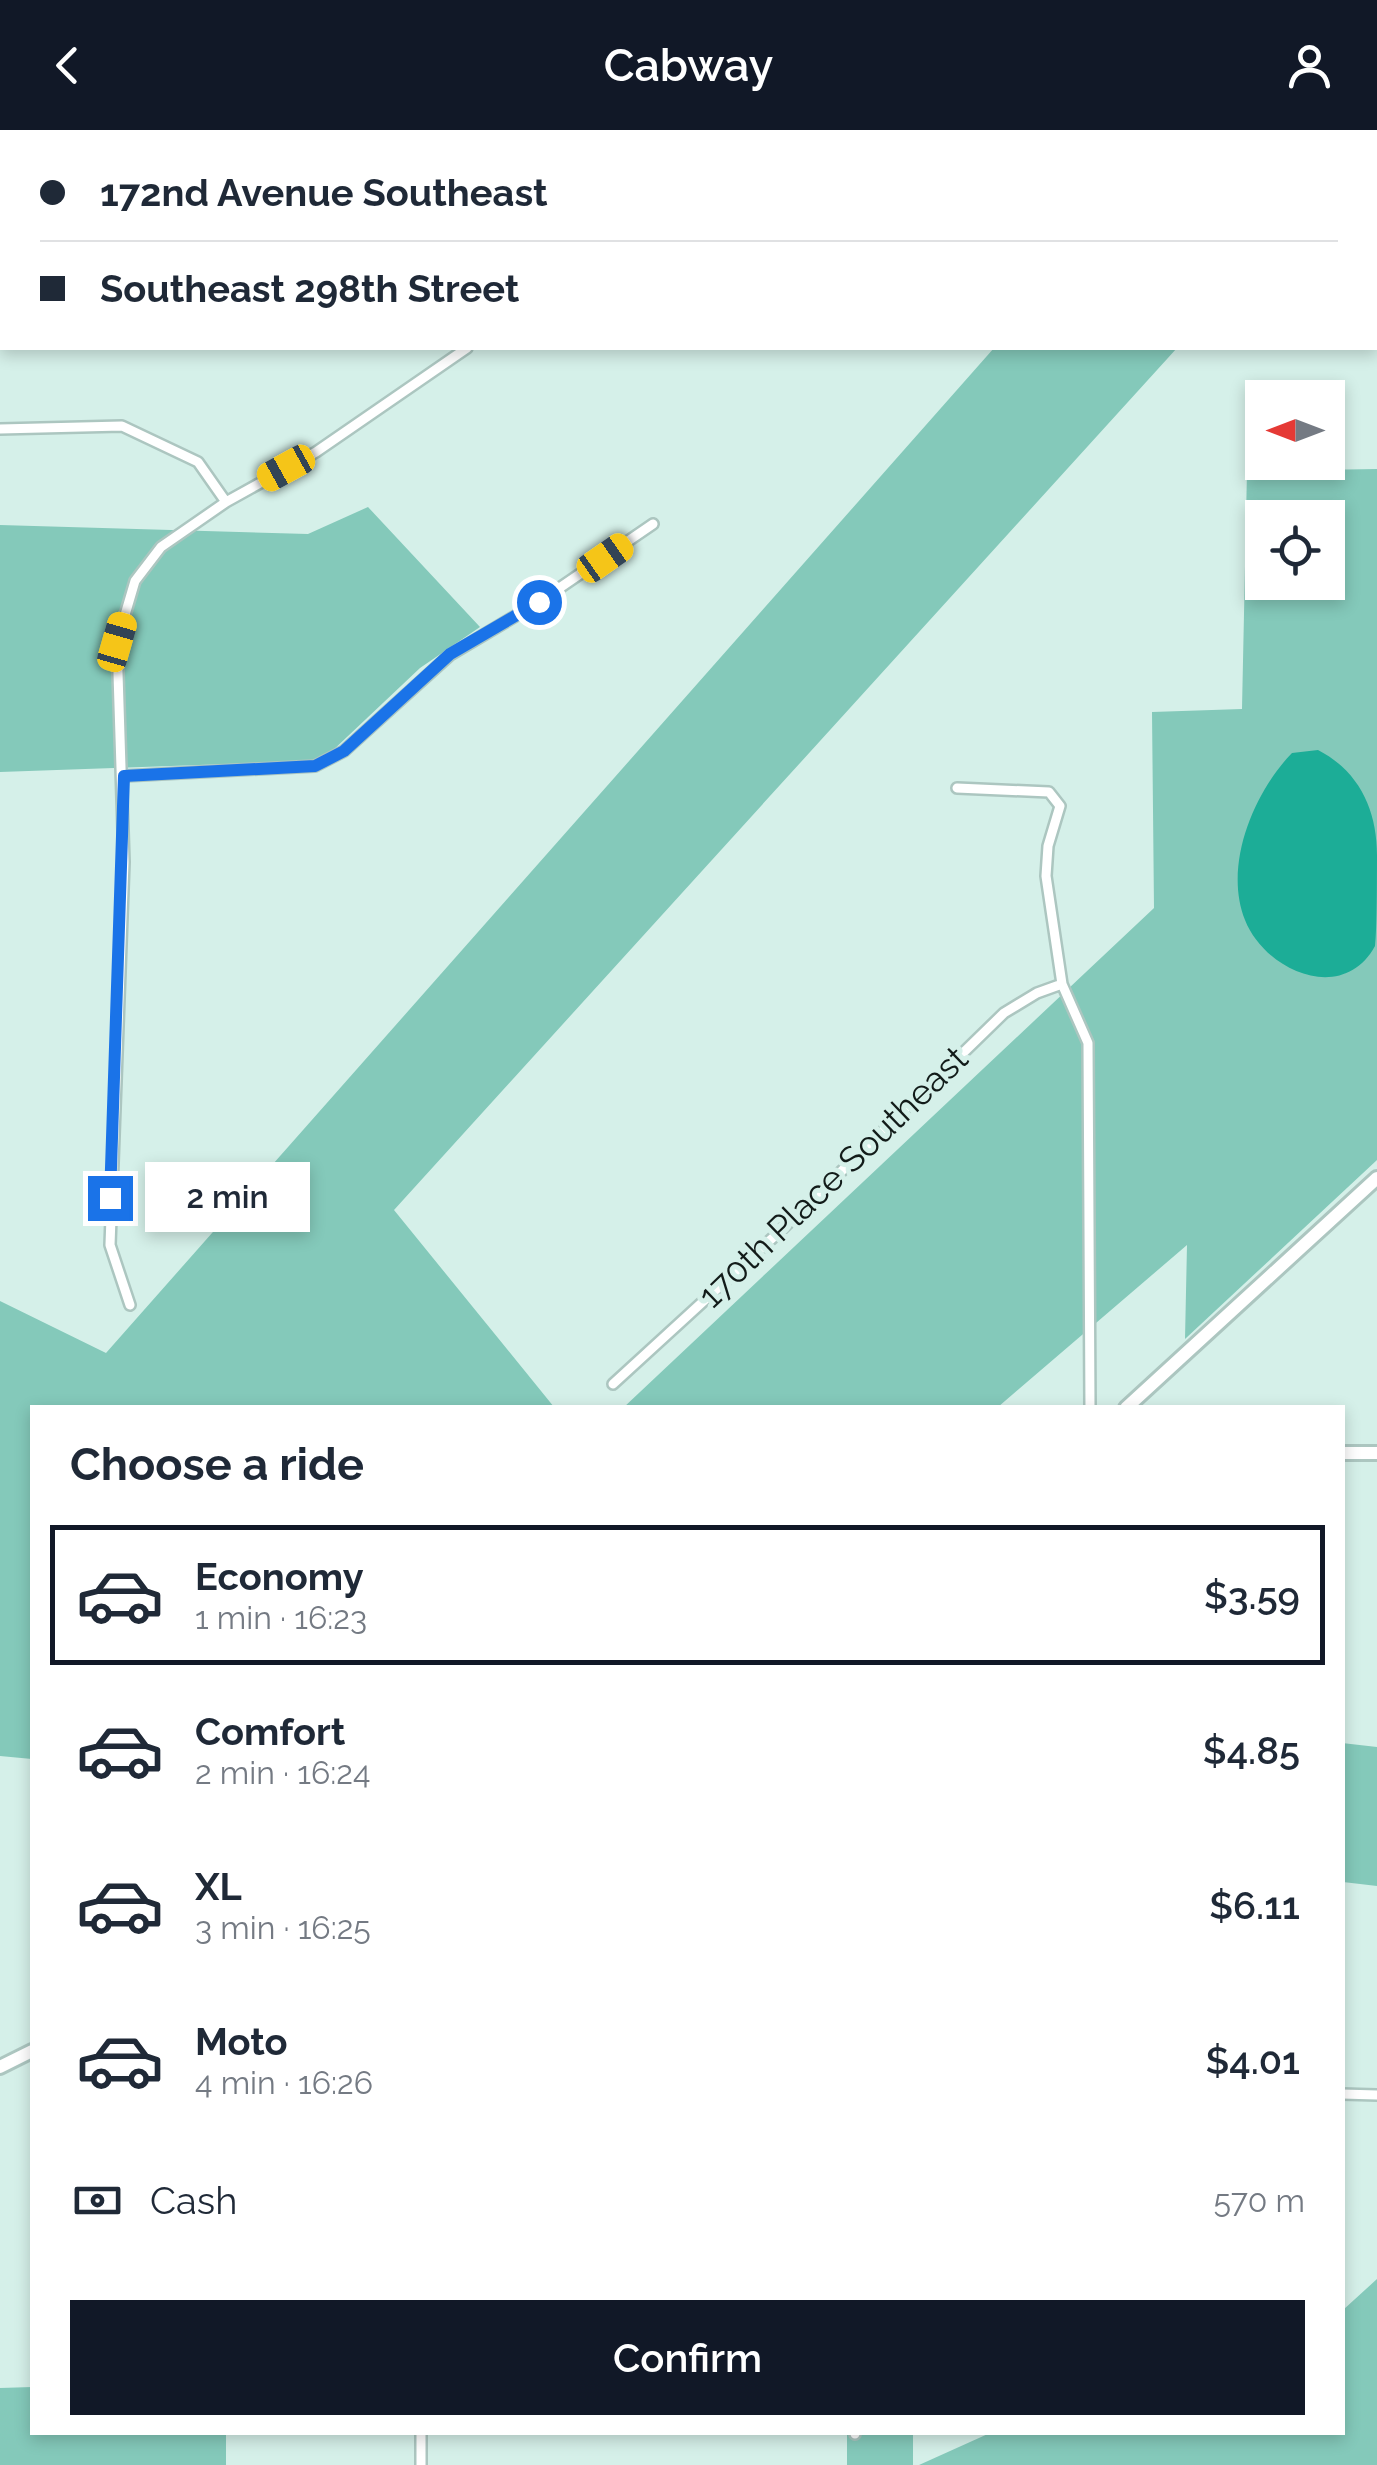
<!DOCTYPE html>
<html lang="en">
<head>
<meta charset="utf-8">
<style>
  body { margin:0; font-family:Raleway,sans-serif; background:#f6f6f7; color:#1f2937; height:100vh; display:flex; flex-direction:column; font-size:38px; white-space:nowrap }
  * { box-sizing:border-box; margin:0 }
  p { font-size:32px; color:#747a83 }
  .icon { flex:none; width:55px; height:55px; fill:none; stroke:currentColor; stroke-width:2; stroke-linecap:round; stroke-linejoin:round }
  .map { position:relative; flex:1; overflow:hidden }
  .sheet { position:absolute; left:30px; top:1275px; width:1315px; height:1030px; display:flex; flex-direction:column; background:#fff; border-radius:0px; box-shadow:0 5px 15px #0003 }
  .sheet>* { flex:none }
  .top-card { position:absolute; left:0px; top:0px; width:1378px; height:220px; box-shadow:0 5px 15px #0003; display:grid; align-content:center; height:220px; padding:0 40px; background:#fff }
  .needle { width:65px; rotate:270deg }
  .fabs { position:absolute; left:1245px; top:250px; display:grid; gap:20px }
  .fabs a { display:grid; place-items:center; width:100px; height:100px; border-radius:0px; background:#fff; box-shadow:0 5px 15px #0003; font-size:50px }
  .end { position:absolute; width:45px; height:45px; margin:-22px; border:12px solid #1a73e8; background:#fff; box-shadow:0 0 0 5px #fff }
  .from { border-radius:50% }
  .bubble { position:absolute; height:70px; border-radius:0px; background:#fff; box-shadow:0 5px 15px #0003; font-size:32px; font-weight:600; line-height:70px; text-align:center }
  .car { position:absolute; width:30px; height:60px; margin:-30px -15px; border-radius:12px; box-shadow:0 0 8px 2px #0007; background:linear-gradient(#f5c518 24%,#345 0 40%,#f5c518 0 76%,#345 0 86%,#f5c518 0) }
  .top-card b { display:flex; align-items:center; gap:35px; height:95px; font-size:38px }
  .top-card b+b { border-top:2px solid #e0e1e3 }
  .top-card i { width:25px; height:25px; background:#1f2937 }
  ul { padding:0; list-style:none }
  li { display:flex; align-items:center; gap:30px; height:140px; margin:0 20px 15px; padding:0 20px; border:5px solid transparent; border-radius:0px }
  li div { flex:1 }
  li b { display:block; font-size:38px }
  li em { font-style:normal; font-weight:600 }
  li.selected { border-color:#111827 }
  li>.icon { width:90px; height:90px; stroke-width:1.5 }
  h2 { padding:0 40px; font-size:45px; line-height:120px }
  .pay { display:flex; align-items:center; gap:25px; height:110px; padding:0 40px; font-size:38px }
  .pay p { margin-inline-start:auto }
  .primary-button { display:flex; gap:20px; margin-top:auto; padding:20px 40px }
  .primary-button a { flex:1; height:115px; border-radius:0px; background:#111827; color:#fff; font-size:40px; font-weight:600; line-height:115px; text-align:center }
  header { display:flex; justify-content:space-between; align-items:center; height:130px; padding:0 40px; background:#111827; color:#fff; font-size:45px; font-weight:600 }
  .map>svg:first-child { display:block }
  .green { fill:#84c9ba; fill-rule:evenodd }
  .water { fill:#1cad97 }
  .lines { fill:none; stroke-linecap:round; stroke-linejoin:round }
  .street-casing { stroke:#acc6c0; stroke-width:14 }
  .secondary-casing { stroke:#acc6c0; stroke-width:18 }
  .street { stroke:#fff; stroke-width:9 }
  .secondary { stroke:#fff; stroke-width:12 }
  .route { stroke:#1a73e8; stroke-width:12 }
  .labels { text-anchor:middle; stroke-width:10; stroke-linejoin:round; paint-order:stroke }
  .street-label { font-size:35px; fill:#121b19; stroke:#d5f0e9 }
</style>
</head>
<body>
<header><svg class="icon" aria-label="back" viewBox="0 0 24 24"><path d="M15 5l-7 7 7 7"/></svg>Cabway<svg class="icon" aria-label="person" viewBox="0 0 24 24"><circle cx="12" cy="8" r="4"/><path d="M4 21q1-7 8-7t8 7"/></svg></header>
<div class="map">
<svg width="1377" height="2335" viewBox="0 0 1377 2335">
  <rect width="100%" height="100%" fill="#d5f0e9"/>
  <path class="green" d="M923,0h451l-452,2z
    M994,218h183l-783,862 160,197 -522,1v351l-32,-3v-455l106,52z
    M1377,339v691l-192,179 2,-94 -189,162 -375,1 531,-500 -2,-196 90,-3 5,-238zM1262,388h66v64h-66z
    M368,377l112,120 -60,41 -91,86 -18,7 -311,11v-247l308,9z
    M1342,1613l35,4v139l-34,-4z
    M1377,2149v186h-458l71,-32 352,-1 1,-122z
    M32,2257v45l194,1v32h-226v-77z
    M847,2303h66v32h-66z"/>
  <path class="water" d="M1318,620c41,21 59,60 59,105 0,21 0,76 -2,91 -32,59 -110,25 -130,-26 -22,-55 9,-128 47,-167z"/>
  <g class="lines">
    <g class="street-casing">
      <path id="street" d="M89,2v-2
        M360,2v-2
        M633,2v-2
        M958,2v-2
        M1120,2l1,-2
        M0,46h2
        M0,299l122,-3 76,36 28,40
        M124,646l191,-10 29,-15 106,-96 89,-53 114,-78
        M957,658l92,4 11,14 -12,40 -2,30 16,108 26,59 2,365
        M130,1175l-20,-60 14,-383 -7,-220 18,-61 26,-34 65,-45 90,-50 151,-104
        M613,1254l165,-151 226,-220 33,-20 25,-9
        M1342,1964l35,1
        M855,2302v2
        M421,2335v-33"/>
    </g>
    <g class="secondary-casing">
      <path id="secondary" d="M1126,1278l251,-230
        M1342,1323h35
        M0,1937l32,-16"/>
    </g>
    <use href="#street" class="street"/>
    <use href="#secondary" class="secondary"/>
  </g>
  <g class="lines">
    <path class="route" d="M110,1068l14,-422 191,-10 29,-15 106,-97 89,-52"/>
  </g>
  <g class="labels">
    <g class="street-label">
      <text transform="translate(833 1047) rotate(-44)" y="12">170th Place Southeast</text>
    </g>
  </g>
</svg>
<div class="fabs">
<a><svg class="needle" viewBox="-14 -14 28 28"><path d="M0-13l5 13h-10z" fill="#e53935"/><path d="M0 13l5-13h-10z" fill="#747a83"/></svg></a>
<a><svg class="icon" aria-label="locate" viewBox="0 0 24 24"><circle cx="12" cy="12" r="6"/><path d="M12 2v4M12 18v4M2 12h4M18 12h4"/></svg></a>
</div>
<i class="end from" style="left:539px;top:472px"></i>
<i class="end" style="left:110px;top:1068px"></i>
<div class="bubble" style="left:145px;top:1032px;width:165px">2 min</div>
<i class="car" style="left:286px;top:338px;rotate:241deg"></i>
<i class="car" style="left:605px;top:428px;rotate:55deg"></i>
<i class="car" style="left:117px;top:512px;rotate:16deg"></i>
<div class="top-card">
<b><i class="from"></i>172nd Avenue Southeast</b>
<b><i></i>Southeast 298th Street</b>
</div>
<section class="sheet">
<h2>Choose a ride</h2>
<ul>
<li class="selected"><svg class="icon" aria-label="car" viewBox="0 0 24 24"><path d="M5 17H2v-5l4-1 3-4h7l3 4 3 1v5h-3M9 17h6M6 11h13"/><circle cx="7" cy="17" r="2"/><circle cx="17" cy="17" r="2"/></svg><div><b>Economy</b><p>1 min · 16:23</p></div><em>$3.59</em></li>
<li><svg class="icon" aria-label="car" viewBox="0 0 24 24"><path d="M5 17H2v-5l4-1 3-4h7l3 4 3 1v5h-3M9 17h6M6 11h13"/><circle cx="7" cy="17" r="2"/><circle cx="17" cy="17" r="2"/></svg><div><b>Comfort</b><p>2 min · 16:24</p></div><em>$4.85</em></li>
<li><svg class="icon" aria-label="car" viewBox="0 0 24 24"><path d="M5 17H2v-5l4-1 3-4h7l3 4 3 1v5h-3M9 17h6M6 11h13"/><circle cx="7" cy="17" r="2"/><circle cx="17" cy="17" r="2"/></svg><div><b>XL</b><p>3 min · 16:25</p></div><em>$6.11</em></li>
<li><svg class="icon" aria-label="car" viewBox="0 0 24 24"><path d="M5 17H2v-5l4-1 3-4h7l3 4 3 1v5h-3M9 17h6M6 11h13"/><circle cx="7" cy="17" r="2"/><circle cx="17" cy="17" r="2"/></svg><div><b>Moto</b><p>4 min · 16:26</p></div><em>$4.01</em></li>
</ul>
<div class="pay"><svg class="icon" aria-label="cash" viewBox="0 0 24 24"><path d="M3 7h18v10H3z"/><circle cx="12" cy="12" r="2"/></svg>Cash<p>570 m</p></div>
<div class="primary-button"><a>Confirm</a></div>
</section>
</div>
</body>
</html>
